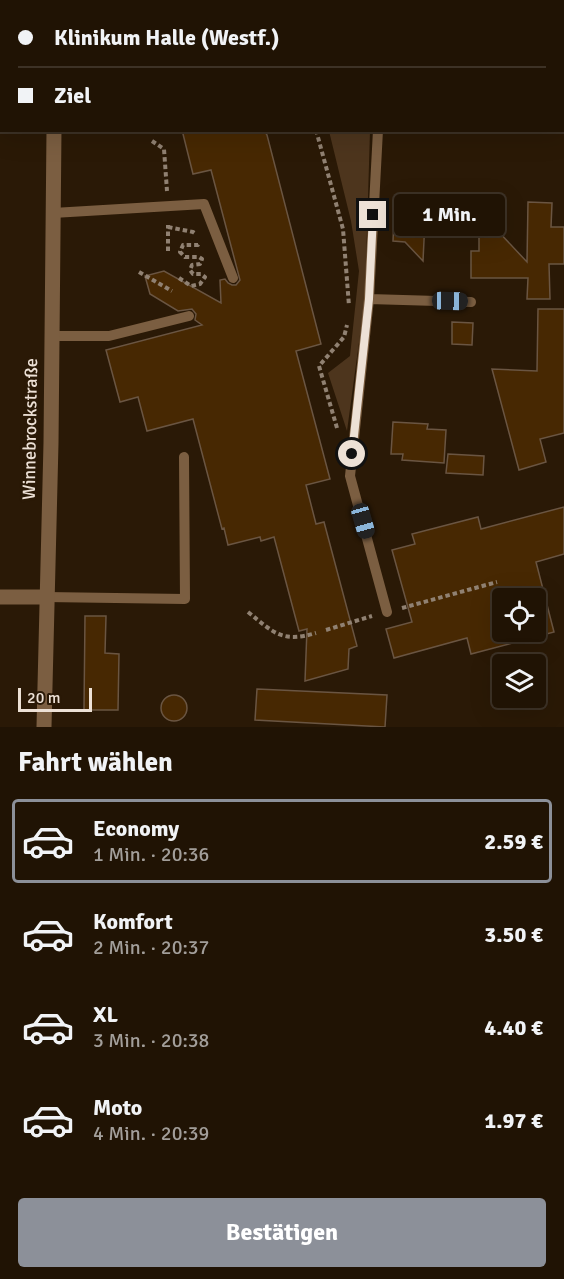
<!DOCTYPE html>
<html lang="de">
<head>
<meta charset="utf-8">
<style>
  body { margin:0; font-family:Signika,sans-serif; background:#2d2013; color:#f1f3f6; height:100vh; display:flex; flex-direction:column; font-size:22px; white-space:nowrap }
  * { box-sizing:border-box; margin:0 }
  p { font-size:20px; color:#a29e9a }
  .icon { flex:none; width:33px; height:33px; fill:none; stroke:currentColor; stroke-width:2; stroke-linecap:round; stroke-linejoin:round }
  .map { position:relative; height:727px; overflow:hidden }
  .panel { display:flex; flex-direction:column; background:#201304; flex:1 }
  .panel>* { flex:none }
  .guide { position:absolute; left:0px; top:0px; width:564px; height:132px; box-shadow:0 6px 24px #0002,0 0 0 2px #3d3226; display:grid; align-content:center; height:132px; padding:0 18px; background:#201304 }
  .tools { position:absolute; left:492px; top:588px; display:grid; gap:12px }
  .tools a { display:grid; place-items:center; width:54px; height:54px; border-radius:6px; background:#201304; box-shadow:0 6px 24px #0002,0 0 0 2px #3d3226; font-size:30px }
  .scale { position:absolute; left:18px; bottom:15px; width:74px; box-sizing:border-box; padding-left:6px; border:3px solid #ede1d6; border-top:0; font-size:16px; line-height:21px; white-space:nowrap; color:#ede1d6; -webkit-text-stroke:4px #2a1906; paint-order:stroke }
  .end { position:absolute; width:27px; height:27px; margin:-14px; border:8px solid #ede1d6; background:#111; box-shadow:0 0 0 3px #111 }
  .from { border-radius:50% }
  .bubble { position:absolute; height:42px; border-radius:6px; background:#201304; box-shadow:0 6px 24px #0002,0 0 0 2px #3d3226; font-size:20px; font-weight:800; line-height:42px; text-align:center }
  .car { position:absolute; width:18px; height:36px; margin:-18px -9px; border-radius:8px; box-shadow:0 0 4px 2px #0007; background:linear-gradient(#222 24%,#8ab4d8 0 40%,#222 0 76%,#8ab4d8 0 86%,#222 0) }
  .guide b { display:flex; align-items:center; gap:21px; height:57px; font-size:22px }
  .guide b+b { border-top:2px solid #3d3226 }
  .guide i { width:15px; height:15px; background:#f1f3f6 }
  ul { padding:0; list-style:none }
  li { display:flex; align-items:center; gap:18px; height:84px; margin:0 12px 9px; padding:0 6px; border:3px solid transparent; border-radius:6px }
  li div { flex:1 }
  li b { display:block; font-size:22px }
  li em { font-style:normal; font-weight:800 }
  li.on { border-color:#8c9099 }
  li>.icon { width:54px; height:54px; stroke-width:1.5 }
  h2 { padding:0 18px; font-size:27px; line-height:72px }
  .cta { display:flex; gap:12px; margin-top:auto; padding:12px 18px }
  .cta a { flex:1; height:69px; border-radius:6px; background:#8c9099; color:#fff; font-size:24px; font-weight:800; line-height:69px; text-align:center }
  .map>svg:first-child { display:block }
  .green { fill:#4d351d }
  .building { fill:#472802; stroke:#6a5542; stroke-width:1.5; fill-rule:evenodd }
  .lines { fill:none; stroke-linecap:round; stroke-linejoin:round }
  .path { stroke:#908172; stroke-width:4; stroke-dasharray:4.5 3; stroke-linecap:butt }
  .service { stroke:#7b5e41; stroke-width:10 }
  .minor { stroke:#7b5e41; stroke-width:15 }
  .route { stroke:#ede1d6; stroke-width:8 }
  .labels { text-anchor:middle; stroke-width:6; stroke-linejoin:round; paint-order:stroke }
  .street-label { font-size:18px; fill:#ede1d6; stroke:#2a1906 }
</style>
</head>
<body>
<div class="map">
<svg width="564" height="727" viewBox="0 0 564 727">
  <rect width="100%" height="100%" fill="#2a1906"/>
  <path class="green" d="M329,131h41l-5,167 -18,133 -19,-58 22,-17 9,-85 -8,-50z"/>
  <path class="building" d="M182,130h82l3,5 54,209 -25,7 34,128 -24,6 10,39 8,-2 33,124 -8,3 -1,20 -43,12 2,-52 -8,2 -25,-94 -13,4 -1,-4 -32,8 -4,-17 -2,1 -29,-110 -46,12 -9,-34 -18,5 -14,-52 96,-25 -7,-5 1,-6 -4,-5 -14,2 -28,-17 -5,-18 19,-5 57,32 -1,-23 5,-1 3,4 4,2h4l4,-5 -29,-110 -18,4z
    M395,197l31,2 -3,62 -18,-19 -12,-1z
    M528,202l24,1 -1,24h13v37h-15l1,35h-23l1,-21h-57v-27h8v-16l8,-7 9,1 31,33z
    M538,309h26v124l-24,6 6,23 -27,8 -27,-101 45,2z
    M452,322l21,1 -1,22 -20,-1z
    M393,422l35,2 -1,5 19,1 -2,33 -42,-3 1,-6h-12z
    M448,454l36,2 -1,19 -37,-2z
    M564,507v47l-28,8 18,70 -83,22 -4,-16 -73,20 -8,-29 26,-7 -20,-72 23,-6 -3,-10 66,-17 3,12zM502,598h34v34h-34z
    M85,616h21l-1,37 14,1 -1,56h-34z
    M257,689l130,6 -2,32 -130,-7z
    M161 708a13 13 0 1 1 26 0a13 13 0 1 1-26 0Z"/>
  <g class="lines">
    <path class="path" d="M313,0v2
      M0,19h2
      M562,19h2
      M316,130l27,99 6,77
      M152,141l12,8 3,42
      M168,227l25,5 3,2
      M168,251v-26
      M139,272l33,19
      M179,278l12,8 9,-2 5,-7 -4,-3h-8l-3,-4 2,-5 8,-1 2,-5 -3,-2h-14l-5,-5 3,-7h15l2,-3
      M337,428l-18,-62 25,-29 3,-12
      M402,608l95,-26
      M248,612c26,21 34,31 68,21
      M326,630l46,-14"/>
    <path class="service" d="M388,2v-2
      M378,130l-9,169 -19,177 37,136
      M53,213l151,-9 29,74
      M369,299l102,3
      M51,336h58l80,-20
      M46,597l139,2 -1,-142"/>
    <path class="minor" d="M54,0v2
      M0,597h46
      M44,727l7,-284 3,-313"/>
  </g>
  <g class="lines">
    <path class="route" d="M352,454l17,-155 4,-84"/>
  </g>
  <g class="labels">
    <g class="street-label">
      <text transform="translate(30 429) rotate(-89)" y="6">Winnebrockstraße</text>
    </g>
  </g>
</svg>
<div class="tools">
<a><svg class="icon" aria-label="locate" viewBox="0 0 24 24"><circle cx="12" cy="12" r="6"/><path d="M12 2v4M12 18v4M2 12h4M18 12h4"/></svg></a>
<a><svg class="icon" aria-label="layers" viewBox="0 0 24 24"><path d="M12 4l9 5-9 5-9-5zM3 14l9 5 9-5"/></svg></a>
</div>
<div class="scale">20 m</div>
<i class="end from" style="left:352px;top:454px"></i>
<i class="end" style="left:373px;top:215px"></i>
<div class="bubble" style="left:394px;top:194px;width:111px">1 Min.</div>
<i class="car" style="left:450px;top:301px;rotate:91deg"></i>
<i class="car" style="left:363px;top:521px;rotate:164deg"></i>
<div class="guide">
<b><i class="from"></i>Klinikum Halle (Westf.)</b>
<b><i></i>Ziel</b>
</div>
</div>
<section class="panel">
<h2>Fahrt wählen</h2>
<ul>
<li class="on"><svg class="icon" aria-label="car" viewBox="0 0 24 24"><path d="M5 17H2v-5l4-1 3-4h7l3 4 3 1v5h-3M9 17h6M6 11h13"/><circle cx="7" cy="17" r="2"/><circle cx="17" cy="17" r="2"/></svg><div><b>Economy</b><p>1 Min. · 20:36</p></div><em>2.59 €</em></li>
<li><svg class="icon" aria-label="car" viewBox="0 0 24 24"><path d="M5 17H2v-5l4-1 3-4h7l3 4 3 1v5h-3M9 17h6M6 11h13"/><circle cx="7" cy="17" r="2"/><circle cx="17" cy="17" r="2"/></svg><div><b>Komfort</b><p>2 Min. · 20:37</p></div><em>3.50 €</em></li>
<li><svg class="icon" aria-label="car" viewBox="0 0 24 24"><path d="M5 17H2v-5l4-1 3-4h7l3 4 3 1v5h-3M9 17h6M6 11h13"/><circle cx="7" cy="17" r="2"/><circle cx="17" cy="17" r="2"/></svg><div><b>XL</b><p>3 Min. · 20:38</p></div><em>4.40 €</em></li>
<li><svg class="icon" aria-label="car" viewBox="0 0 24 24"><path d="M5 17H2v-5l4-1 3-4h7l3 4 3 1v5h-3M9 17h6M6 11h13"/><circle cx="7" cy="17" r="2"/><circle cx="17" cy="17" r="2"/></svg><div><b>Moto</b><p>4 Min. · 20:39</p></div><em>1.97 €</em></li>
</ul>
<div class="cta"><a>Bestätigen</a></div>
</section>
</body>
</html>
